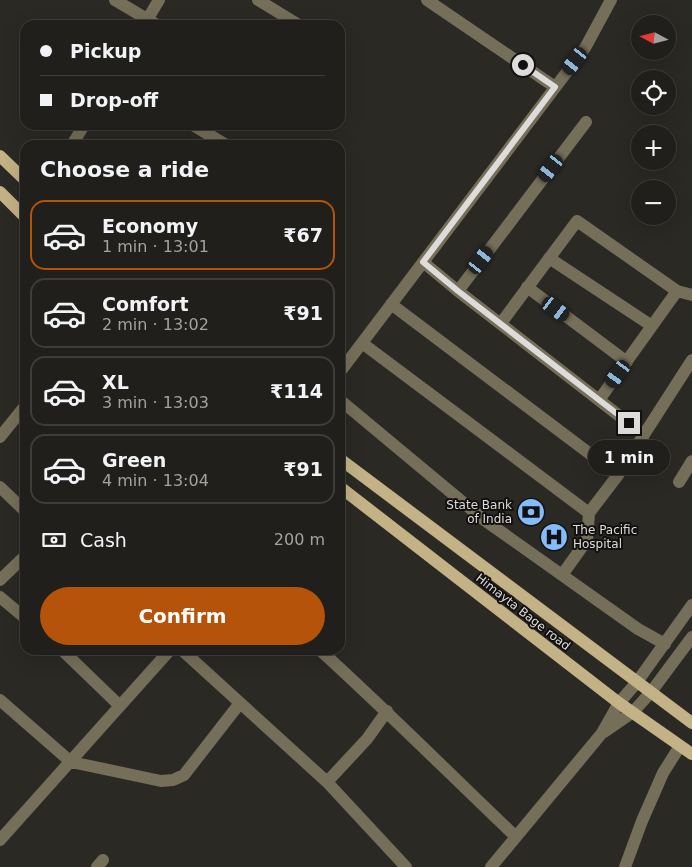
<!DOCTYPE html>
<html lang="en">
<head>
<meta charset="utf-8">
<style>
  body { margin:0; font-family:"DejaVu Sans",sans-serif; background:#2d2c28; color:#f1f3f6; height:100vh; display:flex; flex-direction:column; font-size:19px; white-space:nowrap }
  * { box-sizing:border-box; margin:0 }
  p { font-size:16px; color:#a2a2a3 }
  .icon { flex:none; width:28px; height:28px; fill:none; stroke:currentColor; stroke-width:2; stroke-linecap:round; stroke-linejoin:round }
  .map { position:relative; flex:1; overflow:hidden }
  .sheet { position:absolute; left:20px; top:140px; width:325px; height:515px; display:flex; flex-direction:column; background:#201f1b; border-radius:15px; box-shadow:0 5px 20px #0002,0 0 0 1px #3d3d3a }
  .sheet>* { flex:none }
  .top-card { position:absolute; left:20px; top:20px; width:325px; height:110px; border-radius:15px; box-shadow:0 5px 20px #0002,0 0 0 1px #3d3d3a; display:grid; align-content:center; height:110px; padding:0 20px; background:#201f1b }
  .needle { width:32px; rotate:277deg }
  .controls { position:absolute; left:631px; top:15px; display:grid; gap:10px }
  .controls a { display:grid; place-items:center; width:45px; height:45px; border-radius:50%; background:#201f1b; box-shadow:0 5px 20px #0002,0 0 0 1px #3d3d3a; font-size:25px }
  .end { position:absolute; width:22px; height:22px; margin:-11px; border:6px solid #dddcda; background:#111; box-shadow:0 0 0 2px #111 }
  .from { border-radius:50% }
  .bubble { position:absolute; height:35px; border-radius:18px; background:#201f1b; box-shadow:0 5px 20px #0002,0 0 0 1px #3d3d3a; font-size:16px; font-weight:600; line-height:35px; text-align:center }
  .car { position:absolute; width:15px; height:30px; margin:-15px -8px; border-radius:6px; box-shadow:0 0 4px 1px #0007; background:linear-gradient(#222 24%,#8ab4d8 0 40%,#222 0 76%,#8ab4d8 0 86%,#222 0) }
  .top-card b { display:flex; align-items:center; gap:18px; height:48px; font-size:19px }
  .top-card b+b { border-top:1px solid #3d3d3a }
  .top-card i { width:12px; height:12px; background:#f1f3f6 }
  ul { padding:0; list-style:none }
  li { display:flex; align-items:center; gap:15px; height:70px; margin:0 10px 8px; padding:0 10px; border:2px solid #3d3d3a; border-radius:15px }
  li div { flex:1 }
  li b { display:block; font-size:19px }
  li em { font-style:normal; font-weight:600 }
  li.selected { border-color:#b45309 }
  li>.icon { width:45px; height:45px; stroke-width:1.5 }
  h2 { padding:0 20px; font-size:22px; line-height:60px }
  .pay { display:flex; align-items:center; gap:12px; height:55px; padding:0 20px; font-size:19px }
  .pay p { margin-inline-start:auto }
  .cta { display:flex; gap:10px; margin-top:auto; padding:10px 20px }
  .cta a { flex:1; height:58px; border-radius:30px; background:#b45309; color:#fff; font-size:20px; font-weight:600; line-height:58px; text-align:center }
  .map>svg:first-child { display:block }
  .lines { fill:none; stroke-linecap:round; stroke-linejoin:round }
  .minor { stroke:#756e58; stroke-width:12 }
  .major { stroke:#c2b285; stroke-width:12 }
  .route { stroke:#dddcda; stroke-width:6 }
  .labels { text-anchor:middle; stroke-width:4; stroke-linejoin:round; paint-order:stroke }
  .poi-label { font-size:12px; fill:#dddcda; stroke:#12110f; text-anchor:end }
  .street-label { font-size:12px; fill:#dddcda; stroke:#12110f }
</style>
</head>
<body>
<div class="map">
<svg width="692" height="867" viewBox="0 0 692 867">
  <rect width="100%" height="100%" fill="#2a2924"/>
  <g class="lines">
    <path class="minor" d="M115,0l42,25
      M258,0l41,25
      M427,0l128,87
      M144,25l15,-25
      M193,125l33,20
      M72,145l12,-20
      M549,258l103,68
      M423,262l35,29 186,144
      M527,287l100,75
      M458,291l128,-169
      M391,304l227,171
      M501,323l76,-102 100,70 15,4
      M362,343l227,170
      M340,372l245,-324 26,-48
      M340,400l143,119 155,110 27,15
      M599,400l78,-109
      M0,437l25,-31
      M679,482l13,-21
      M0,487l25,24
      M562,575l25,-35 2,-27 29,-38 74,-115
      M0,580l25,-24
      M0,597l25,21
      M62,650l58,56
      M182,650l145,132 79,85
      M320,650c67,61 131,125 196,187
      M0,700l71,62 90,19 12,-1 11,-5 56,-72
      M604,732l29,-20 18,-20 41,-55
      M327,782l40,-43 20,-28
      M0,840l170,-190
      M97,867l6,-7
      M491,867l111,-134 17,-30 18,-21 55,-77
      M625,867l17,-46 21,-48 17,-27"/>
    <path class="major" d="M0,156l25,24
      M0,192l25,25
      M340,459l352,264
      M340,487l279,216 73,51"/>
  </g>
  <g class="lines">
    <path class="route" d="M523,65l32,22 -132,175 35,29 171,132"/>
  </g>
  <defs>
    <g id="bank-disc" transform="scale(1.4375)"><circle r="9.5" fill="#84bcfb" stroke="#12110f"/><path d="M-6-4H6V4H-6ZM0-2.3a2.3 2.3 0 1 0 0 4.6a2.3 2.3 0 1 0 0-4.6Z" fill="#111"/></g>
    <g id="hospital-disc" transform="scale(1.4375)"><circle r="9.5" fill="#84bcfb" stroke="#12110f"/><path d="M-5-5h3v3.5h4V-5h3V5h-3V1.5h-4V5h-3Z" fill="#111"/></g>
  </defs>
  <g fill-rule="evenodd">
    <use href="#bank-disc" x="531" y="512"/>
    <use href="#hospital-disc" x="554" y="537"/>
  </g>
  <g class="labels">
    <g class="poi-label">
      <text x="512" y="509">State Bank<tspan x="512" dy="14">of India</tspan></text>
      <text x="573" y="534" text-anchor="start">The Pacific<tspan x="573" dy="14">Hospital</tspan></text>
    </g>
    <g class="street-label">
      <text transform="translate(523 612) rotate(38)" y="4">Himayta Bage road</text>
    </g>
  </g>
</svg>
<div class="controls">
<a><svg class="needle" viewBox="-14 -14 28 28"><path d="M0-13l5 13h-10z" fill="#e53935"/><path d="M0 13l5-13h-10z" fill="#a2a2a3"/></svg></a>
<a><svg class="icon" aria-label="locate" viewBox="0 0 24 24"><circle cx="12" cy="12" r="6"/><path d="M12 2v4M12 18v4M2 12h4M18 12h4"/></svg></a>
<a>+</a>
<a>−</a>
</div>
<i class="end from" style="left:523px;top:65px"></i>
<i class="end" style="left:629px;top:423px"></i>
<div class="bubble" style="left:588px;top:440px;width:82px">1 min</div>
<i class="car" style="left:575px;top:61px;rotate:217deg"></i>
<i class="car" style="left:551px;top:168px;rotate:217deg"></i>
<i class="car" style="left:481px;top:260px;rotate:37deg"></i>
<i class="car" style="left:556px;top:309px;rotate:127deg"></i>
<i class="car" style="left:618px;top:374px;rotate:216deg"></i>
<div class="top-card">
<b><i class="from"></i>Pickup</b>
<b><i></i>Drop-off</b>
</div>
<section class="sheet">
<h2>Choose a ride</h2>
<ul>
<li class="selected"><svg class="icon" aria-label="car" viewBox="0 0 24 24"><path d="M5 17H2v-5l4-1 3-4h7l3 4 3 1v5h-3M9 17h6M6 11h13"/><circle cx="7" cy="17" r="2"/><circle cx="17" cy="17" r="2"/></svg><div><b>Economy</b><p>1 min · 13:01</p></div><em>₹67</em></li>
<li><svg class="icon" aria-label="car" viewBox="0 0 24 24"><path d="M5 17H2v-5l4-1 3-4h7l3 4 3 1v5h-3M9 17h6M6 11h13"/><circle cx="7" cy="17" r="2"/><circle cx="17" cy="17" r="2"/></svg><div><b>Comfort</b><p>2 min · 13:02</p></div><em>₹91</em></li>
<li><svg class="icon" aria-label="car" viewBox="0 0 24 24"><path d="M5 17H2v-5l4-1 3-4h7l3 4 3 1v5h-3M9 17h6M6 11h13"/><circle cx="7" cy="17" r="2"/><circle cx="17" cy="17" r="2"/></svg><div><b>XL</b><p>3 min · 13:03</p></div><em>₹114</em></li>
<li><svg class="icon" aria-label="car" viewBox="0 0 24 24"><path d="M5 17H2v-5l4-1 3-4h7l3 4 3 1v5h-3M9 17h6M6 11h13"/><circle cx="7" cy="17" r="2"/><circle cx="17" cy="17" r="2"/></svg><div><b>Green</b><p>4 min · 13:04</p></div><em>₹91</em></li>
</ul>
<div class="pay"><svg class="icon" aria-label="cash" viewBox="0 0 24 24"><path d="M3 7h18v10H3z"/><circle cx="12" cy="12" r="2"/></svg>Cash<p>200 m</p></div>
<div class="cta"><a>Confirm</a></div>
</section>
</div>
</body>
</html>
